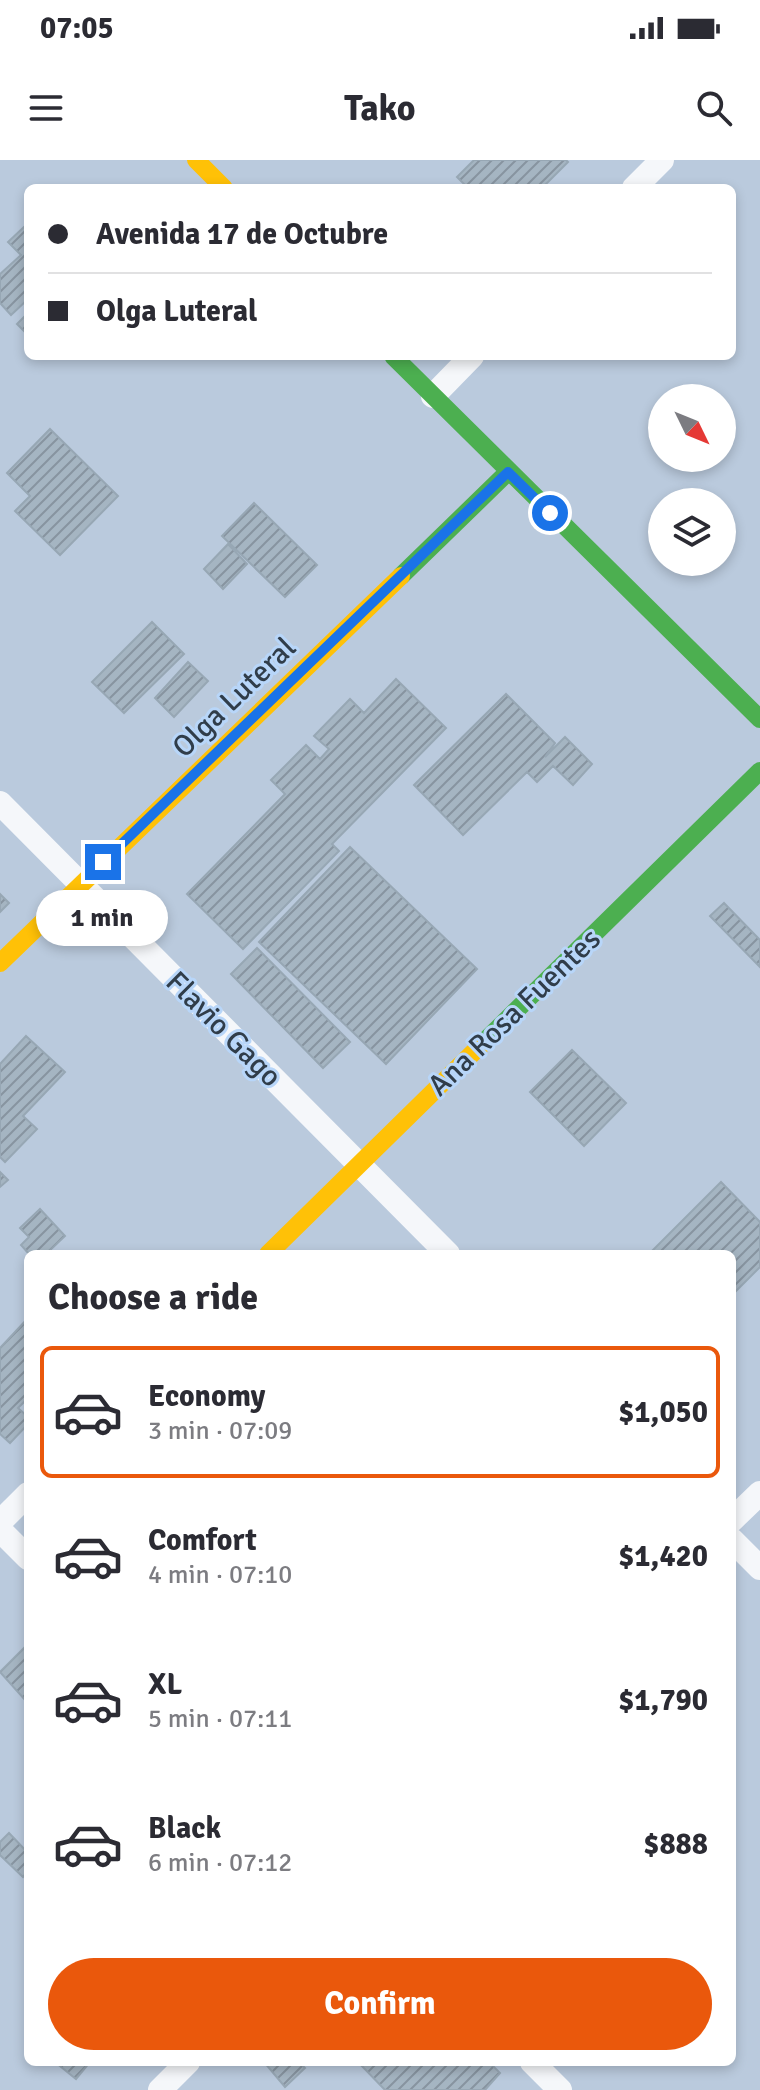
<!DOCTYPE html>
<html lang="en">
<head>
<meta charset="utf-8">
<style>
  body { margin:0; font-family:Signika,sans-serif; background:#f2f2f3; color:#2b2b33; height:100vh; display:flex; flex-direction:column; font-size:30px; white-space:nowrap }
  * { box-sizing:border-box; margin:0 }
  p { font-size:26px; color:#7c7c81 }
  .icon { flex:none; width:44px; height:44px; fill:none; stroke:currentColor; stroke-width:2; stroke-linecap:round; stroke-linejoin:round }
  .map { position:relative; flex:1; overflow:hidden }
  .side { position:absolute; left:24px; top:1090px; width:712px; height:816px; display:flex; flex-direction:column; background:#fff; border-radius:12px; box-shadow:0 4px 12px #0003 }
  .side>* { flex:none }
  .guide { position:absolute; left:24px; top:24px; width:712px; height:176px; border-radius:12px; box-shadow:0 4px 12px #0003; display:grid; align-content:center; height:176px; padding:0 24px; background:#fff }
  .needle { width:52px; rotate:133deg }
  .buttons { position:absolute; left:648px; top:224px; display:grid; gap:16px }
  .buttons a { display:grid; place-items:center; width:88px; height:88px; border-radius:50%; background:#fff; box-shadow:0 4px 12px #0003; font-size:40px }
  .end { position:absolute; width:36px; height:36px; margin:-18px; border:10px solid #1a73e8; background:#fff; box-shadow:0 0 0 4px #fff }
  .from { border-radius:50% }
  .bubble { position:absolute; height:56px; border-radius:28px; background:#fff; box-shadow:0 4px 12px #0003; font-size:26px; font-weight:700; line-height:56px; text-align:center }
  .guide b { display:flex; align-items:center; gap:28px; height:76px; font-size:30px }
  .guide b+b { border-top:2px solid #e1e1e2 }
  .guide i { width:20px; height:20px; background:#2b2b33 }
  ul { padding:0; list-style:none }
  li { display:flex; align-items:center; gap:24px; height:132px; margin:0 16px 12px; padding:0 8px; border:4px solid transparent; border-radius:12px }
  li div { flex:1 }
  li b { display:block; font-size:30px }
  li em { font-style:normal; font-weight:700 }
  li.active { border-color:#ea580c }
  li>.icon { width:72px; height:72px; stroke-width:1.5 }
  h2 { padding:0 24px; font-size:36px; line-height:96px }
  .action { display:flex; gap:16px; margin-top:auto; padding:16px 24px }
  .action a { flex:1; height:92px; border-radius:48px; background:#ea580c; color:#fff; font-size:32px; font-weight:700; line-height:92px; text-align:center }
  .status { display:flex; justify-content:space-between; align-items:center; height:56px; padding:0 40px; background:#fff; direction:ltr }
  .status svg { height:22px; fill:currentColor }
  header { display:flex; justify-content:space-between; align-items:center; height:104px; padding:0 24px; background:#fff; font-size:36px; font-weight:700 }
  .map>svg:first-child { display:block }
  .building { fill:url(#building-hatch); stroke:#97a7b4; stroke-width:2 }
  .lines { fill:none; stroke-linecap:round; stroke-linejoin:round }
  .street { stroke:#f5f7fa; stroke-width:24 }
  .fast { stroke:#4caf50; stroke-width:18 }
  .slow { stroke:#ffc107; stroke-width:18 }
  .route { stroke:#1a73e8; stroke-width:10 }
  .labels { text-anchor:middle; stroke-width:6; stroke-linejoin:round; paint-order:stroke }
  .street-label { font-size:30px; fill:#303d4a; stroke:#b8d6f9 }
</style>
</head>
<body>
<div class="status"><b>07:05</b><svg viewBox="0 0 49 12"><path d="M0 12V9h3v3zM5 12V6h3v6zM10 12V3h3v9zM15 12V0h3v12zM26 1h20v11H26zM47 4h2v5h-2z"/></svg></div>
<header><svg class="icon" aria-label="menu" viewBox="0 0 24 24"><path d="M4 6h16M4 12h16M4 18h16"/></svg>Tako<svg class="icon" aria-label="search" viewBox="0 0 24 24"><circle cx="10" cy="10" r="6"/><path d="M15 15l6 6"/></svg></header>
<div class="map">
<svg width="760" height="1930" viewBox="0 0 760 1930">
  <defs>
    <pattern id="building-hatch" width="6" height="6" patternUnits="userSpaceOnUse" patternTransform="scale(2)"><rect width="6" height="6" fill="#a5b5c2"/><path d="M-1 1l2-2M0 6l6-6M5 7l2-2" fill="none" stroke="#8794a0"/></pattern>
  </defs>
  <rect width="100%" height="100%" fill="#bacadd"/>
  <path class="building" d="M474,0h92l2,2 -26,26h-74l-11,-11z
    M25,66l3,4v69l-17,16 -11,-12v-29l21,-19 -13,-13z
    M28,153v22l-11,-11z
    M50,269l68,67 -58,59 -45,-44 15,-15 -23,-23z
    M254,343l63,62 -32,32 -63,-61z
    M228,384l19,20 -24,25 -19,-20z
    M152,462l32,32 -60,59 -32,-31z
    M188,502l20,19 -34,36 -19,-19z
    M396,519l50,49 -114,116 7,7 -96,98 -56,-55 98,-100 -14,-14 35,-35 14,14 9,-10 -15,-13 36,-37 14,14z
    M506,534l49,49 -10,14 20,-20 27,27 -19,21 -20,-19 -16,16 -10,-10 -64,63 -49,-50z
    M350,687l127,122 -91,95 -127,-122z
    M0,734l9,9 -9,9z
    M724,743l36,37v27l-50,-51z
    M257,788l93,94 -27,26 -92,-94z
    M26,876l39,36 -42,44 14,13 -32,33 -5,-5v-93z
    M572,890l54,53 -42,43 -54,-54z
    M0,1012l8,8 -8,7z
    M721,1022l39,40v45l-28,28v-41h-83z
    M40,1049l25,27 -19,18h-17l-8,-9 8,-8 -9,-9z
    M28,1158v80l-10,10 10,9v7l-18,19 -10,-9v-86z
    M28,1484v56l-2,1 -26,-29z
    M9,1673l19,20v19l-5,5 -23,-22v-13z
    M55,1902h35l-14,17z
    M264,1902h35l6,6 -20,19z
    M358,1902h131l11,11 -15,17h-100z"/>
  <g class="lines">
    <path class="street" d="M634,28l28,-28
      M433,236l39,-40
      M0,643l448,451
      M732,1360l28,-27
      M0,1362l28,-28
      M0,1370l28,28
      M732,1380l28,28
      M532,1902l28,28
      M160,1930l28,-28"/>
    <path class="fast" d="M393,196l367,363
      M401,416l107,-104
      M483,883l277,-272"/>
    <path class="slow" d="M196,0l28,28
      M0,803l401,-387
      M268,1094l215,-211"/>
  </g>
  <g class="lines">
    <path class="route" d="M103,702l405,-390 42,41"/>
  </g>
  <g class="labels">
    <g class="street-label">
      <text transform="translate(234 537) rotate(-44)" y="10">Olga Luteral</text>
      <text transform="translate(514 852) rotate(-44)" y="10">Ana Rosa Fuentes</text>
      <text transform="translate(224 869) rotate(45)" y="10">Flavio Gago</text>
    </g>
  </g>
</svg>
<div class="buttons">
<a><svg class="needle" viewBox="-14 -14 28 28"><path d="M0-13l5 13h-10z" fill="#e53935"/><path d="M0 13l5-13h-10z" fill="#7c7c81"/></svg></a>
<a><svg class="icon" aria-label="layers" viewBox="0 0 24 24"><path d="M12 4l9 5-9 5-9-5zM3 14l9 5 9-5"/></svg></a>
</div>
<i class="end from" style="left:550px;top:353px"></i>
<i class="end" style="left:103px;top:702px"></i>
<div class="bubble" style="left:36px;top:730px;width:132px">1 min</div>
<div class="guide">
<b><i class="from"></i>Avenida 17 de Octubre</b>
<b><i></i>Olga Luteral</b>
</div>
<section class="side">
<h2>Choose a ride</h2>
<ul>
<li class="active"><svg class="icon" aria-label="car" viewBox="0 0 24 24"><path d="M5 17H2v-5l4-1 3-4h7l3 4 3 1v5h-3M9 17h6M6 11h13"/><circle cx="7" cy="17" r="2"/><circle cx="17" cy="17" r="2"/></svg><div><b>Economy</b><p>3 min · 07:09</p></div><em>$1,050</em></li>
<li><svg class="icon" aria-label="car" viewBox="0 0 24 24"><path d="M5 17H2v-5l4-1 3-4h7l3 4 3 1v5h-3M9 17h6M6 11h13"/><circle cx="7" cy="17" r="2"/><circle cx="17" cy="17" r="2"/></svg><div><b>Comfort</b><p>4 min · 07:10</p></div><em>$1,420</em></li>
<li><svg class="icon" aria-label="car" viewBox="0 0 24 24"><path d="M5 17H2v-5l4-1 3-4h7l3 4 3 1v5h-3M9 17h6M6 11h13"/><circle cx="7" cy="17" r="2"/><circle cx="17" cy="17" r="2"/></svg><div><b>XL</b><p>5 min · 07:11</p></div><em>$1,790</em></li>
<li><svg class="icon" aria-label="car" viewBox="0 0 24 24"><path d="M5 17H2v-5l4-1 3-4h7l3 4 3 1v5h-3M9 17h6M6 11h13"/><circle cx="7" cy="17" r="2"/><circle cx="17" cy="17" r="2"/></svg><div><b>Black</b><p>6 min · 07:12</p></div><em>$888</em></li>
</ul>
<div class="action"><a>Confirm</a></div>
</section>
</div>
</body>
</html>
